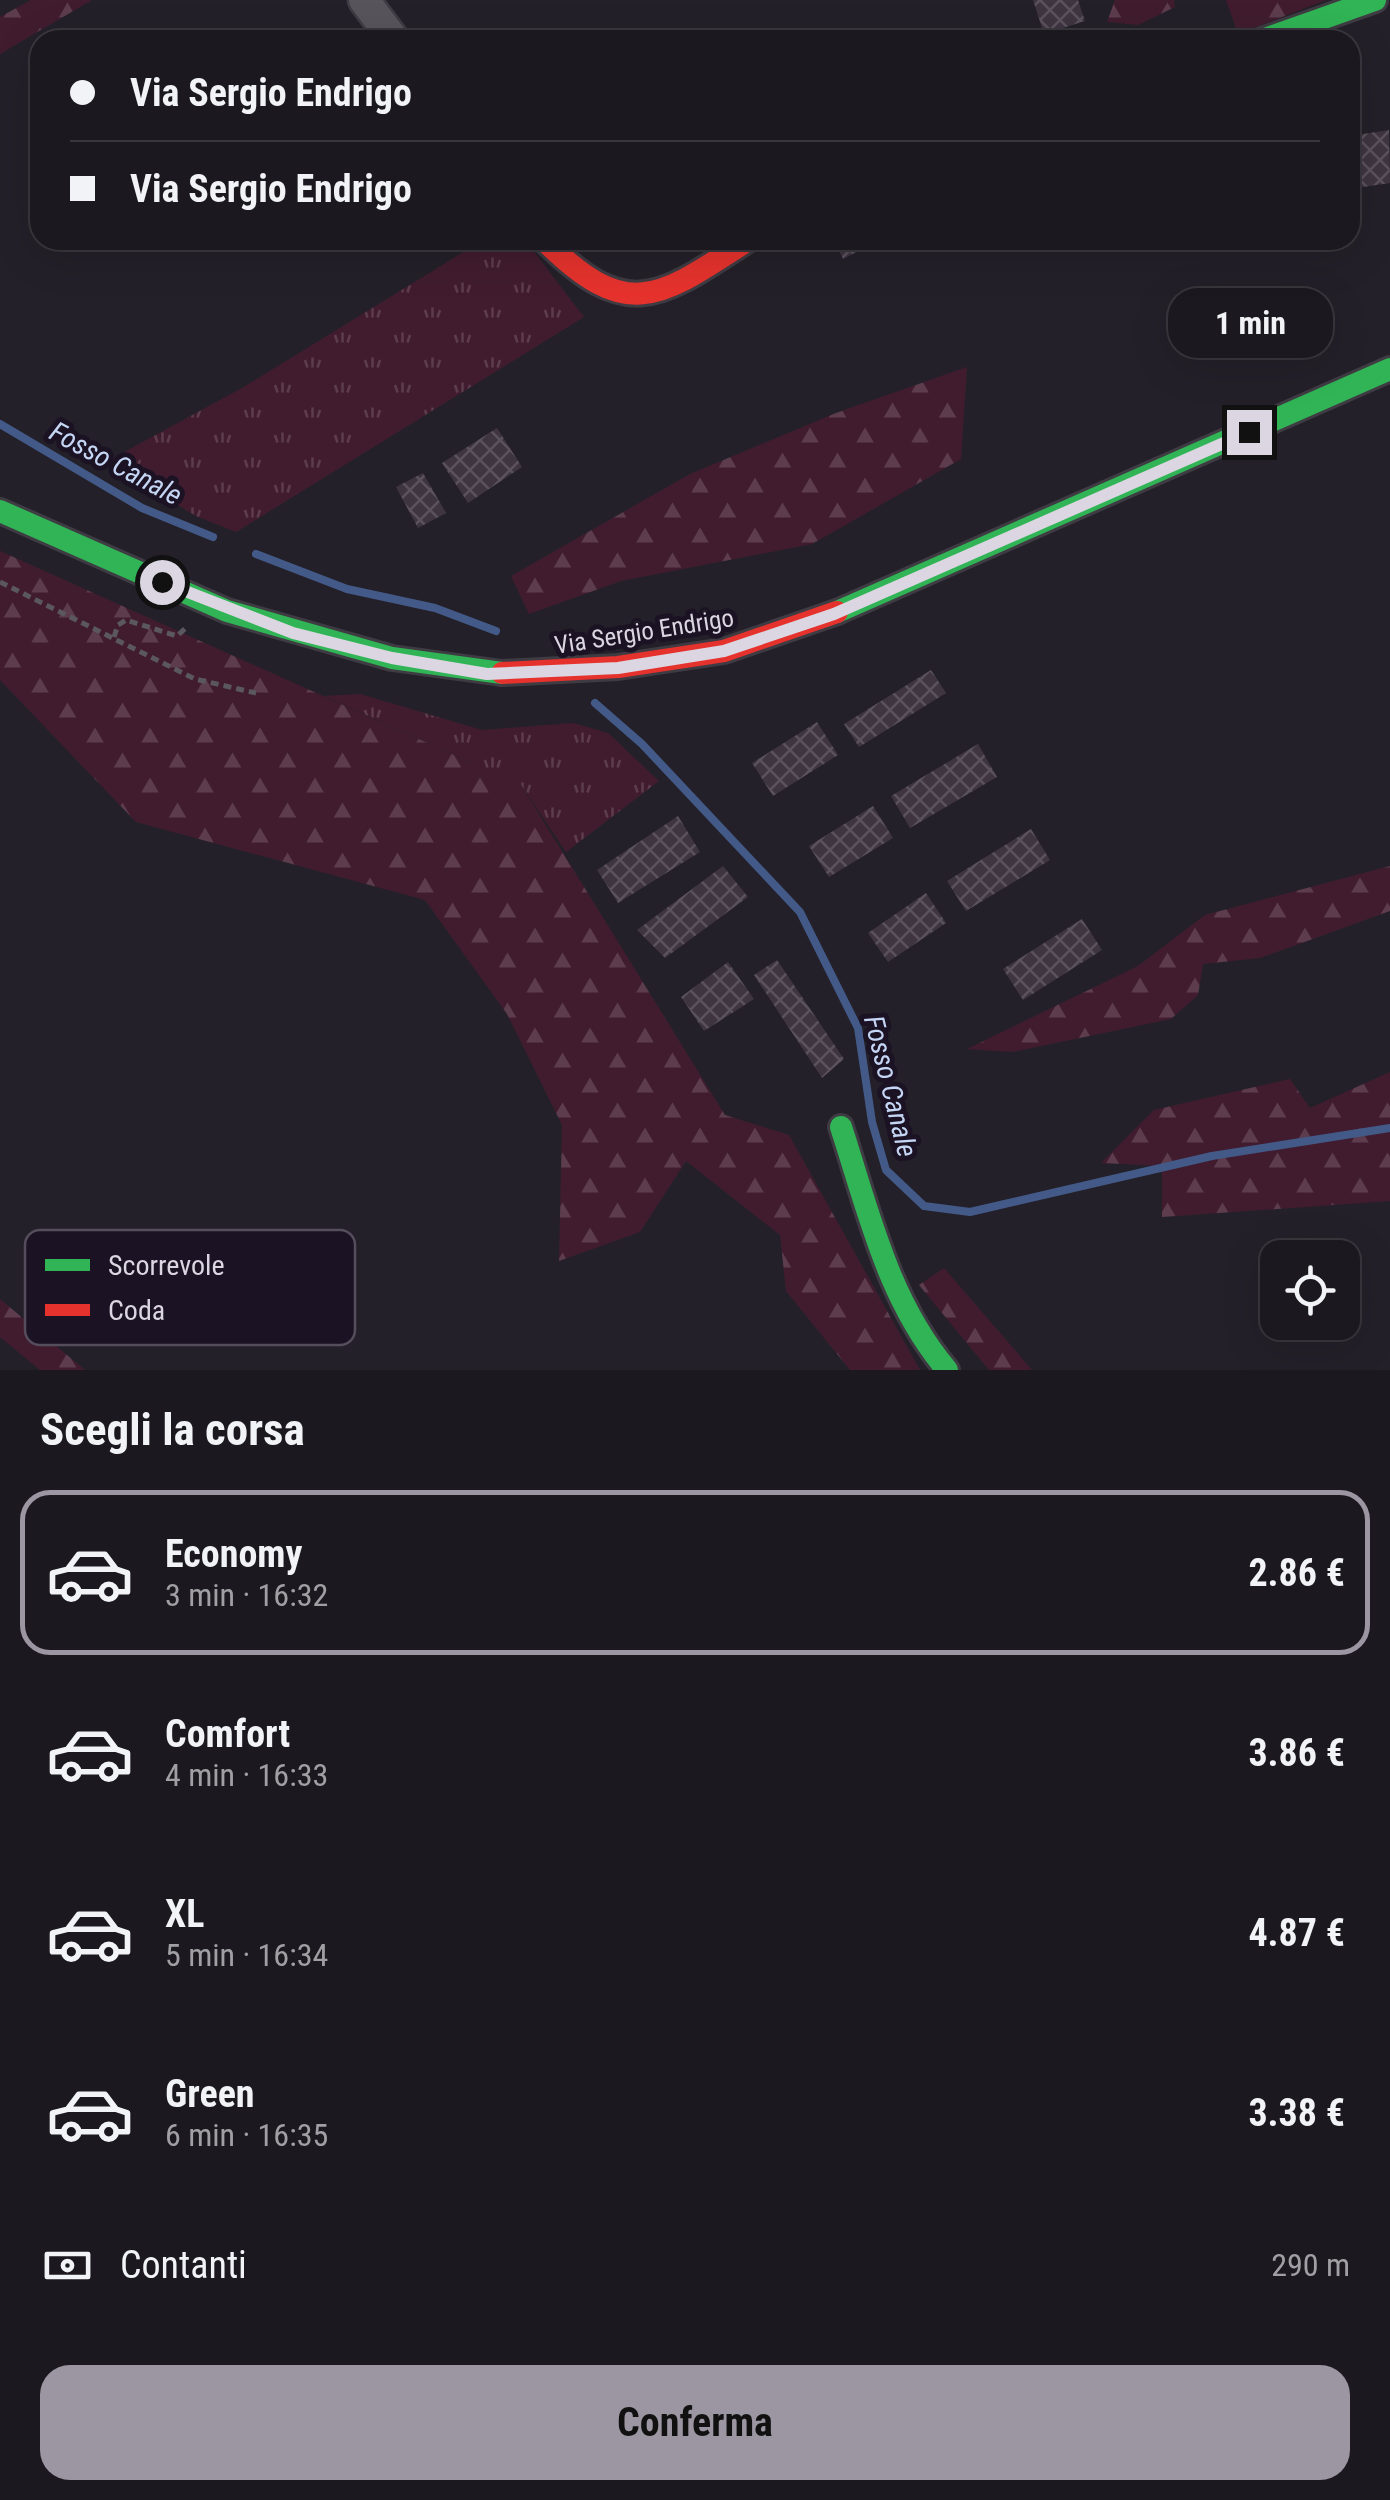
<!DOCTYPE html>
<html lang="it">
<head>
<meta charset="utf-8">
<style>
  body { margin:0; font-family:"Roboto Condensed",sans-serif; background:#28252c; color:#f1f3f6; height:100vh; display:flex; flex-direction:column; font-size:38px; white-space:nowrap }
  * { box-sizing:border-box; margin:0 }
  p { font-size:32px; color:#a0a0a4 }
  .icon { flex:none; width:55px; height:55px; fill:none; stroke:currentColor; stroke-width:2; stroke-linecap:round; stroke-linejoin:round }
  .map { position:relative; height:1370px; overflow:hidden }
  .side { display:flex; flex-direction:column; background:#1b181f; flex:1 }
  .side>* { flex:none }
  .top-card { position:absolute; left:30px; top:30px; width:1330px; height:220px; border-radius:30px; box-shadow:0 10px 40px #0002,0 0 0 2px #39373d; display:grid; align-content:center; height:220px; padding:0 40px; background:#1b181f }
  .fabs { position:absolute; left:1260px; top:1240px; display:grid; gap:20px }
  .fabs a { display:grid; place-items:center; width:100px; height:100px; border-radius:20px; background:#1b181f; box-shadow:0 10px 40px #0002,0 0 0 2px #39373d; font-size:50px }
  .end { position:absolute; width:45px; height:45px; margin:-22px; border:12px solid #dbd6e1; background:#111; box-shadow:0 0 0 5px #111 }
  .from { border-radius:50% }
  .bubble { position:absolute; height:70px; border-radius:30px; background:#1b181f; box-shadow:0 10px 40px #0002,0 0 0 2px #39373d; font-size:32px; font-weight:700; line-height:70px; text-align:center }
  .top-card b { display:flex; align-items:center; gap:35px; height:95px; font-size:38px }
  .top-card b+b { border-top:2px solid #39373d }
  .top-card i { width:25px; height:25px; background:#f1f3f6 }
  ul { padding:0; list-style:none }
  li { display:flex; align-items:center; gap:30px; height:165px; margin:0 20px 15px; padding:0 20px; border:5px solid transparent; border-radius:30px }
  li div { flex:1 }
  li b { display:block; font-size:38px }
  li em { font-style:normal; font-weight:700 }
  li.active { border-color:#9b96a1 }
  li>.icon { width:90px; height:90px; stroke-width:1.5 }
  h2 { padding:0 40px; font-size:45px; line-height:120px }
  .pay { display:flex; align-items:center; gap:25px; height:110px; padding:0 40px; font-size:38px }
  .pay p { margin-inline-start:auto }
  .cta { display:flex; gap:20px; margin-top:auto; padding:20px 40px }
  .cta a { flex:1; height:115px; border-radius:30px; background:#9b96a1; color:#111; font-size:40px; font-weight:700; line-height:115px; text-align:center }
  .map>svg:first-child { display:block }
  .grass { fill:url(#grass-tufts) }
  .forest { fill:url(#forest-firs) }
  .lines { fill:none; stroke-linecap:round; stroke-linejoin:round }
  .stream { stroke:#435a89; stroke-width:8 }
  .building { fill:url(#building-cross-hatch) }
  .street-casing { stroke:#3e3b43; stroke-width:35 }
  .fast-casing { stroke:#3e3b43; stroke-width:28 }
  .jam-casing { stroke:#3e3b43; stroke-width:28 }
  .path { stroke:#5a575e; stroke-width:5; stroke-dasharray:8 5; stroke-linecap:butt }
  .street { stroke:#58545c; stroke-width:30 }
  .fast { stroke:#30b455; stroke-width:22 }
  .jam { stroke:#e5322d; stroke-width:22 }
  .route { stroke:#dbd6e1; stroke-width:12 }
  .labels { text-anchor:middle; stroke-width:10; stroke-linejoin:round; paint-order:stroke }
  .street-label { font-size:25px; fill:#dbd6e1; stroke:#1b1223 }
  .water-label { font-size:28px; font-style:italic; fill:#c5d6f5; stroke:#1b1223 }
  .key { fill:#1b1223; stroke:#554d5c; stroke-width:2.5 }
  .key-label { font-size:28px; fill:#dbd6e1 }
</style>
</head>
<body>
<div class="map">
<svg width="1390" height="1370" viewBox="0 0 1390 1370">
  <defs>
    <pattern id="grass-tufts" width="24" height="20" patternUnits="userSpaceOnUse" patternTransform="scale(2.5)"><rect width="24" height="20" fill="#411c2f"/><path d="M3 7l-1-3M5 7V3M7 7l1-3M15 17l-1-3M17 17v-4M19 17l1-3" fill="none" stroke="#5c3c4d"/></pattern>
    <pattern id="forest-firs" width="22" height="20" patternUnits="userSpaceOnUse" patternTransform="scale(2.5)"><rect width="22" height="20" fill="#411c2f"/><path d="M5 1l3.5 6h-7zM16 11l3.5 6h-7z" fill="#5c3c4d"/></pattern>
    <pattern id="building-cross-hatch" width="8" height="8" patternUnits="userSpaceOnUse" patternTransform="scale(2.5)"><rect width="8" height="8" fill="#3f3541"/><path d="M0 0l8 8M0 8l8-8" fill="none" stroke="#5a525c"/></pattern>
  </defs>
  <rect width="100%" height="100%" fill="#242029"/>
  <path class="grass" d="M483,240h42l59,77 -348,215 -40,-16 -90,-54 136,-74z
    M360,694l122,36 91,-7 35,10 51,48 -93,71 -45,-67 -197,-89z"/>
  <path class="forest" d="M31,0h61l-92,54v-37z
    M1115,0h59l1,7 -37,18 -31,-3z
    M1226,0h100l-88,34z
    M967,367l-6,92 -149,85 -191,37 -92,33 -18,-38 179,-102 146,-61z
    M0,551l521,234 204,330 64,20 131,235h-70l-64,-79 -6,-56 -94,-74 -46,71 -81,29 3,-136 -55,-111 -82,-114 -289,-78 -136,-142z
    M1390,866v45l-130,47 -57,6 -5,31 -27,24 -159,33 -45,-3 171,-83 67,-51z
    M1390,1072v129l-228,16v-51l-61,-3 53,-53 136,-31 20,29z
    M944,1268l88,102h-43l-70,-85z
    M0,1299l85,71h-45l-40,-33z"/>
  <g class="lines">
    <path class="stream" d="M0,424l142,84 71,29
      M256,554l91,35 88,19 61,23
      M595,703l47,41 158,168 58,116 14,94 14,48 38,36 46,6 242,-56 178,-28"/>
  </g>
  <path class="building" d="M1033,0h45l7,21 -41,13z
    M1389,130l1,53 -40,6v-53z
    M834,240h46l-37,19z
    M497,428l25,39 -54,36 -26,-40z
    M423,473l23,40 -28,15 -22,-41z
    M931,670l15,23 -87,54 -15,-23z
    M817,722l21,33 -65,41 -21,-33z
    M978,744l19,33 -87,51 -19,-32z
    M873,806l20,32 -64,39 -20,-31z
    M678,816l22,36 -82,51 -21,-33z
    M1031,829l19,31 -84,51 -19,-30z
    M723,866l25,31 -83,61 -28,-28z
    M926,893l20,30 -58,39 -20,-29z
    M1082,919l20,31 -79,50 -20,-31z
    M777,960l67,99 -22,19 -68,-103z
    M728,962l26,37 -50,32 -23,-34z"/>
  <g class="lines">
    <g class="street-casing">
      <path id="street" d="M364,0l30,40"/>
    </g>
    <g class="fast-casing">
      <path id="fast" d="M1262,40l113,-40
        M0,511l227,100 165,47 110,15
        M837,612l553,-243
        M841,1127c28,86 47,173 106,243"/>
    </g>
    <g class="jam-casing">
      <path id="jam" d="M544,240c84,84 115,58 204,0
        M502,673l116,-6 106,-16 113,-39"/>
    </g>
    <path class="path" d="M0,582l195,97 61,14
      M114,637l4,-12 8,-5 51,16 11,-10"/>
    <use href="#street" class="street"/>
    <use href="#fast" class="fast"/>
    <use href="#jam" class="jam"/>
  </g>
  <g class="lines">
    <path class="route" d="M162,582l131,51 99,25 95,16 131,-6 106,-17 110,-37 415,-182"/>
  </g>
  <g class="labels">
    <g class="street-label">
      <text transform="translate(644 631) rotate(-9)" y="9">Via Sergio Endrigo</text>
    </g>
    <g class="water-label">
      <text transform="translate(116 463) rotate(28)" y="10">Fosso Canale</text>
      <text transform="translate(891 1086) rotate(76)" y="10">Fosso Canale</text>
    </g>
  </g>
  <rect x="25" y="1230" width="330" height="115" rx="15" class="key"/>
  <rect x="45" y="1259" width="45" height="12" fill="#30b455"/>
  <rect x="45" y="1304" width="45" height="12" fill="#e5322d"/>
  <g class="key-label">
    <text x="108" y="1275">Scorrevole</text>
    <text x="108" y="1320">Coda</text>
  </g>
</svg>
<div class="fabs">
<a><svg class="icon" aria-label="locate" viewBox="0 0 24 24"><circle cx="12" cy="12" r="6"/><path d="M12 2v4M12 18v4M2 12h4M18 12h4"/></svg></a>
</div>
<i class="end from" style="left:162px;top:582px"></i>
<i class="end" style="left:1249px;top:432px"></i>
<div class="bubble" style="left:1168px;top:288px;width:165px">1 min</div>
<div class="top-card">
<b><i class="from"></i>Via Sergio Endrigo</b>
<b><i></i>Via Sergio Endrigo</b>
</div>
</div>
<section class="side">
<h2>Scegli la corsa</h2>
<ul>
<li class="active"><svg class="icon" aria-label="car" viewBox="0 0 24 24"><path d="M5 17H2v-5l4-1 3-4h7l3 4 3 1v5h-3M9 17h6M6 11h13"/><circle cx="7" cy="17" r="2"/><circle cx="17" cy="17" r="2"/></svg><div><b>Economy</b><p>3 min · 16:32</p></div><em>2.86 €</em></li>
<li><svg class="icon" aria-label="car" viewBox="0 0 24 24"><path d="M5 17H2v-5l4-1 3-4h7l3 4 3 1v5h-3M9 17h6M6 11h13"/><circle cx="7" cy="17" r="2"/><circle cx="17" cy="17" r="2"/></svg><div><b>Comfort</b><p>4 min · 16:33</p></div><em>3.86 €</em></li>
<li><svg class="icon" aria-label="car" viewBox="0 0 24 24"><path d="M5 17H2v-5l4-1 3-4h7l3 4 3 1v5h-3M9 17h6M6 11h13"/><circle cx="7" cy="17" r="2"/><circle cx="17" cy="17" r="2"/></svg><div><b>XL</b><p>5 min · 16:34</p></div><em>4.87 €</em></li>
<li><svg class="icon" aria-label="car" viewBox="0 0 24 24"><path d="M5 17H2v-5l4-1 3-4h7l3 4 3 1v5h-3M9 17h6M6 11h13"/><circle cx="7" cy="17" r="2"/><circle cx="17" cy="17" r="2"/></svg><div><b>Green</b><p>6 min · 16:35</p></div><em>3.38 €</em></li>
</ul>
<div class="pay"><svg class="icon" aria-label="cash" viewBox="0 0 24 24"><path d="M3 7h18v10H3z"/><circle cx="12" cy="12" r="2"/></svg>Contanti<p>290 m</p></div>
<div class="cta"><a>Conferma</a></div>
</section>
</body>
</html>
